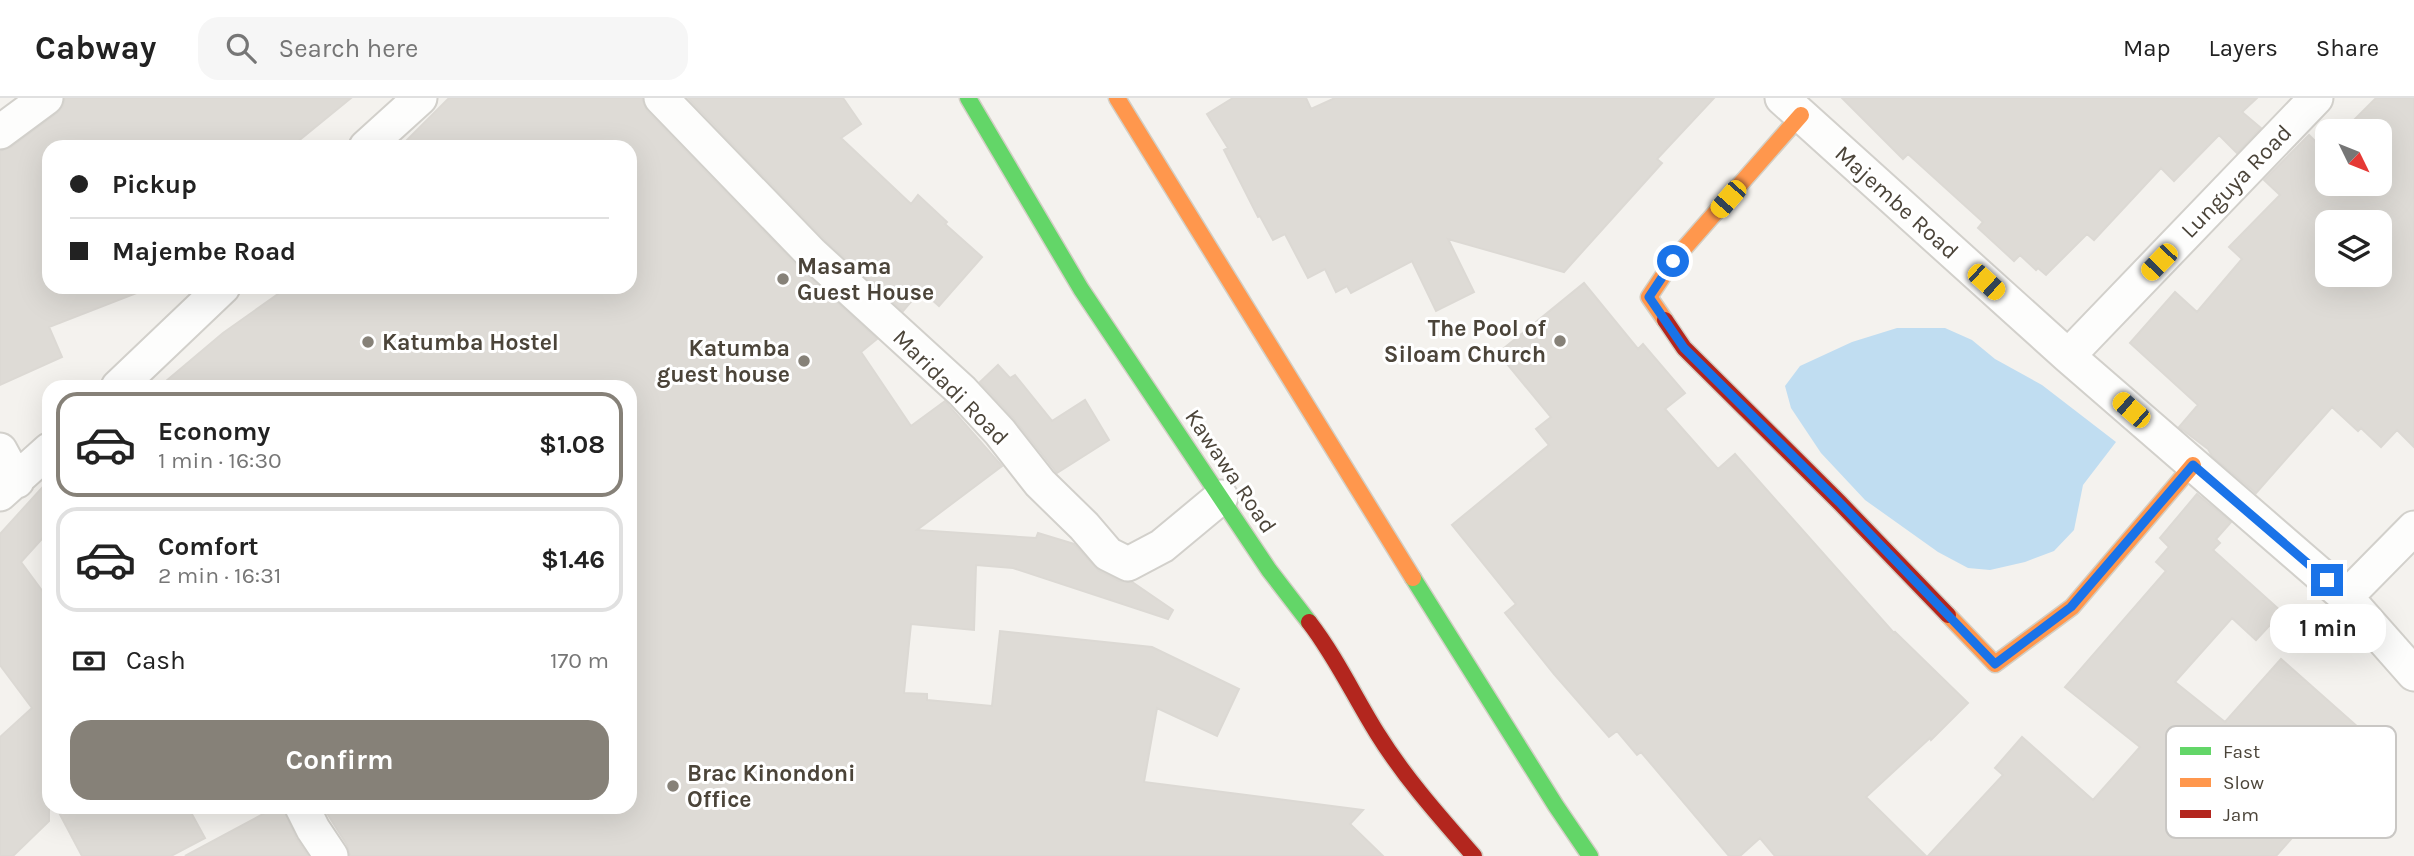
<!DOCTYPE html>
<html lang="en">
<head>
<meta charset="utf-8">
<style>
  body { margin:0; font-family:Karla,sans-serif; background:#f6f6f6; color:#222; height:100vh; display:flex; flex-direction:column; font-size:26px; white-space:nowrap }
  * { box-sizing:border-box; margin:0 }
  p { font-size:23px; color:#767676 }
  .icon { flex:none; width:38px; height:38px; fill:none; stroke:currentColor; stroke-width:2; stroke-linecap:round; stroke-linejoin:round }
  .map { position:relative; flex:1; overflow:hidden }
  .panel { position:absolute; left:42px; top:282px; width:595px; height:434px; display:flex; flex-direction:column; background:#fff; border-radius:21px; box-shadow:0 7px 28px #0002 }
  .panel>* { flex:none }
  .guide { position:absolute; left:42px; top:42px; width:595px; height:154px; border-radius:21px; box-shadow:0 7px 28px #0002; display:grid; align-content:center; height:154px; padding:0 28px; background:#fff }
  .needle { width:46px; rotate:133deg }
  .fabs { position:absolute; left:2315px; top:21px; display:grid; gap:14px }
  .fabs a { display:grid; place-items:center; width:77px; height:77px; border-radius:14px; background:#fff; box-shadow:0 7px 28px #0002; font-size:35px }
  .end { position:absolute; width:32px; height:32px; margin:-16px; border:9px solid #1a73e8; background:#fff; box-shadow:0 0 0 4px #fff }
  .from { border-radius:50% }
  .bubble { position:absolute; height:49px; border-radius:21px; background:#fff; box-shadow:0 7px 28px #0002; font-size:23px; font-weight:700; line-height:49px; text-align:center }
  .car { position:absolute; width:21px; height:42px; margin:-21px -10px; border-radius:9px; box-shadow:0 0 5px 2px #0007; background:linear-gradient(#f5c518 24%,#345 0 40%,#f5c518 0 76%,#345 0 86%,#f5c518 0) }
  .guide b { display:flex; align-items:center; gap:24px; height:66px; font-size:26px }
  .guide b+b { border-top:2px solid #e0e0e0 }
  .guide i { width:18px; height:18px; background:#222 }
  ul { padding:12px 0 0; list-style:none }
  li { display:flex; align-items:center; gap:21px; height:105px; margin:0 14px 10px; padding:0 14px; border:4px solid #e0e0e0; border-radius:21px }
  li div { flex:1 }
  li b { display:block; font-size:26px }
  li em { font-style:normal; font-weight:700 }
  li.current { border-color:#868178 }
  li>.icon { width:63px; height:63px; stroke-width:1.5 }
  .pay { display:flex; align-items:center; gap:18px; height:77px; padding:0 28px; font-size:26px }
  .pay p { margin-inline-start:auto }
  .cta { display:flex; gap:14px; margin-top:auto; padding:14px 28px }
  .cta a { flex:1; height:80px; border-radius:21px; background:#868178; color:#fff; font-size:28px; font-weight:700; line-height:80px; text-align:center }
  header { display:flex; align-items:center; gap:42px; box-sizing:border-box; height:98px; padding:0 35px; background:#fff; border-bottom:2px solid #e0e0e0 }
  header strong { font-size:33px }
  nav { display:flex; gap:38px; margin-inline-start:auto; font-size:24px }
  .search { width:490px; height:63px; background:#f6f6f6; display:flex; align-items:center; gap:18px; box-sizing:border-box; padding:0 24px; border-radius:21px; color:#767676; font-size:26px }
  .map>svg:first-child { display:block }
  .water { fill:#c0ddf1 }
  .building { fill:#dedbd6; stroke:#dcd9d4; stroke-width:2; fill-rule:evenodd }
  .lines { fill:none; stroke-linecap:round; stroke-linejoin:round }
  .street-casing { stroke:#d2d0cb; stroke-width:37 }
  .fast-casing { stroke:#d3cfc5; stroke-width:19 }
  .slow-casing { stroke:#d3cfc5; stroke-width:19 }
  .jam-casing { stroke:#d3cfc5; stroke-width:19 }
  .street { stroke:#fdfdfc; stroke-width:33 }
  .fast { stroke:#63d668; stroke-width:16 }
  .slow { stroke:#ff974d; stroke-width:16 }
  .jam { stroke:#b3261e; stroke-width:16 }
  .route { stroke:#1a73e8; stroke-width:9 }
  .poi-dot { fill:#868178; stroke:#fff; stroke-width:2.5 }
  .labels { text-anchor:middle; stroke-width:6; stroke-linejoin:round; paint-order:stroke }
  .street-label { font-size:23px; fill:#4b4439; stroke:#fff }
  .poi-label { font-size:23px; font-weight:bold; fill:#4b4439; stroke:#fff; text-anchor:start }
  .key { fill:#fff; stroke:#c9c7c4; stroke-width:2 }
  .key-label { font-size:19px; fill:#4b4439 }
</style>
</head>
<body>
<header>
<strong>Cabway</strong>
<div class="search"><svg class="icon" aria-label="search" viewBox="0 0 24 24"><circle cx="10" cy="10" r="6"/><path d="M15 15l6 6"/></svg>Search here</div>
<nav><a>Map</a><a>Layers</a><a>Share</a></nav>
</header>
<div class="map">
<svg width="2414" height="758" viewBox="0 0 2414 758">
  <rect width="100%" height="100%" fill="#f4f2ee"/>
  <path class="water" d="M1897,230h48l27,12 23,19 47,26 74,57 -33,43 -9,45 -20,21 -29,11 -35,8 -22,-2 -30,-16 -73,-52 -44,-47 -30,-45 -6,-22 15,-20 52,-24z"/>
  <path class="building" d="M65,0h286l-60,49h-242v140h97l1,2 -98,38 13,30 -62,28v-234l11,-4 46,-34 6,-7z
    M449,0h193l5,13 151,156 79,72 -16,13 50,74 34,-25 57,65 -85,64 119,8 2,-5 36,11 25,27 20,10 13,1 41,28 -5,9 -155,-51 -37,-3 -2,65 -63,-6 -7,69 23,1v6l65,6 8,-75 152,16 87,42 -22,47 -60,-28 -13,74 219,28 -13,14 33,32h-1033l-3,-11 -24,-38h307v-420h-471l64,-54 65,-46h342v-140h-230z
    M688,0h155l18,26 -20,14 70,66 7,-9 29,27 -2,2 37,33 -43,49 -18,-16 -18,21 -78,-71z
    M1233,0h73l5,11 24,-11h379l-57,61 5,4 -98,109 -116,-33 26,53 -38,19 -24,-50 -61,32 -4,-7 -11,6 -11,-23 -17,9 -23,-44 -12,6 -13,-24 -2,1 -34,-67 4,-2 -21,-34z
    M1842,0h415l-15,14 19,16 -24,25 -18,-18 -45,46 -13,-13 -67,72 -7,-6 -41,41 -8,-7 -2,2 -16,-15 -6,6 -36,-33 5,-6 -75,-68 -5,5z
    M2376,0h38v349l-17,-17 -16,17 -20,-19 -3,3 -26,-24 -76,86 -44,-37 -4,-7 -29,-22 19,-22 -68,-62 45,-51 22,20 45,-53 -13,-12 51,-52 -16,-15 45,-45 15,15 4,-3v37h52v-53h-37zM2328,124h52v53h-52z
    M1584,185l54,66 5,-5 42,49 -20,16 53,60 17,-15 159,179 1,-1 73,71 -37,37 -1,-2 -64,59 60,59h-151l-15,-18 -20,18h-11l-88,-104 -4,3 -20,-24 -8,6 -55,-63 -49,-61 11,-9 -64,-79 97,-80 -13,-16 15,-12 -53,-64z
    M998,267l12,13 5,-3 37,46 33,-21 24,40 -52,33 -43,-54 -34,-37z
    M49,382v51l-28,31 28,38v221l-36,35h-13v-119l32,-29 -32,-43v-131z
    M2197,396l34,28 -15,17 4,4 -7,7 69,62 -26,28 -24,-22 -57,64 50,40 56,-63 95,84 -100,113h-348l75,-81 -8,-7 27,-31 71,63 47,-53 -75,-60 101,-116 -10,-9 13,-15 -9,-9z
    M56,709h132l17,31 -34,18h-89z
    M276,709h7l13,31 12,18h-123z"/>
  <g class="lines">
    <g class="street-casing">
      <path id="street" d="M661,0l151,156 150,137 38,41 40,51 44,43 24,28 20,10 34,-18 59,-49
        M1782,0l286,258 278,241 68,77
        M0,34l46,-34
        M366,49l54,-49
        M2068,258l248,-258
        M118,289l105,-100
        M0,352l17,31
        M0,396l49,-44
        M2346,499l68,-69
        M302,709l11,22 18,27"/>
    </g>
    <g class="fast-casing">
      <path id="fast" d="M968,0l113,191 188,281 40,52
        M1413,480l143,228 34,50"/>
    </g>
    <g class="slow-casing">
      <path id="slow" d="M1117,0l296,480
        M1665,222l-16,-23 24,-36 128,-146
        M1948,517l47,49 77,-57 121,-142"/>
    </g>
    <g class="jam-casing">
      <path id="jam" d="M1665,222l19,28 155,154 109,113
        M1309,524c27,35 45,74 68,111 28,45 62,83 97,123"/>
    </g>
    <use href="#street" class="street"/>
    <use href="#fast" class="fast"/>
    <use href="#slow" class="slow"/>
    <use href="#jam" class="jam"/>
  </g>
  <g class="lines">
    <path class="route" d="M1673,163l-24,36 35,51 155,154 156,162 76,-57 122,-142 134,115"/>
  </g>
  <g class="poi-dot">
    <circle cx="783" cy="181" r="7"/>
    <circle cx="1560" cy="243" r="7"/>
    <circle cx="368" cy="244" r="7"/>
    <circle cx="804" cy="263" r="7"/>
    <circle cx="673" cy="688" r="7"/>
  </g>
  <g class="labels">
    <g class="street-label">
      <text transform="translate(2236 83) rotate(-46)" y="8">Lunguya Road</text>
      <text transform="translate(1897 104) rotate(42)" y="8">Majembe Road</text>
      <text transform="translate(951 289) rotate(45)" y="8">Maridadi Road</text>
      <text transform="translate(1231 373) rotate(56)" y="8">Kawawa Road</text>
    </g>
    <g class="poi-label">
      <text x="797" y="176">Masama<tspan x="797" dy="26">Guest House</tspan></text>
      <text x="1546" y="238" text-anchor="end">The Pool of<tspan x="1546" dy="26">Siloam Church</tspan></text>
      <text x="382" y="252">Katumba Hostel</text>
      <text x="790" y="258" text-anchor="end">Katumba<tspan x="790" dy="26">guest house</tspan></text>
      <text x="687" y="683">Brac Kinondoni<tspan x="687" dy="26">Office</tspan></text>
    </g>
  </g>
  <rect x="2166" y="628" width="230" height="112" rx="10" class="key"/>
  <rect x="2180" y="649" width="31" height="8" fill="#63d668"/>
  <rect x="2180" y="680" width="31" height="9" fill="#ff974d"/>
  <rect x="2180" y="712" width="31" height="8" fill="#b3261e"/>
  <g class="key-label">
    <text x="2223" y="660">Fast</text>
    <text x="2223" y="691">Slow</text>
    <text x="2223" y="723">Jam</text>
  </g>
</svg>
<div class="fabs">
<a><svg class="needle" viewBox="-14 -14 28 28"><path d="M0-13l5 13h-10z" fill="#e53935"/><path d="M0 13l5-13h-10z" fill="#767676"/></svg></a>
<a><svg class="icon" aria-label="layers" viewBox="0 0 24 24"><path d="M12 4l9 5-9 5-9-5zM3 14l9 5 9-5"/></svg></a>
</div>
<i class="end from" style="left:1673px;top:163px"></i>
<i class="end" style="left:2327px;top:482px"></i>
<div class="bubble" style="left:2270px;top:506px;width:116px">1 min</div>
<i class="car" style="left:1728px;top:101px;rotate:221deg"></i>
<i class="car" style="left:2159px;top:164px;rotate:224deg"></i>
<i class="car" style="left:1986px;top:184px;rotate:132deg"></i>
<i class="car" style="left:2131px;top:312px;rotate:311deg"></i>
<div class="guide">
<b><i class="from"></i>Pickup</b>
<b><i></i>Majembe Road</b>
</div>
<section class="panel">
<ul>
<li class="current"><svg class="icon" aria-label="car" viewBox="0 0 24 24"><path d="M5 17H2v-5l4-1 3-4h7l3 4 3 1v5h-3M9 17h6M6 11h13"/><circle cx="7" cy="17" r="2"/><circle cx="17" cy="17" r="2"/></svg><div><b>Economy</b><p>1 min · 16:30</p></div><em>$1.08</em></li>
<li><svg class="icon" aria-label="car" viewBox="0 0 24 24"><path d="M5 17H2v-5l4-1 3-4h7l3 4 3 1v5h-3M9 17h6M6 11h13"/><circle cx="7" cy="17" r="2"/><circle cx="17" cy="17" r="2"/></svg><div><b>Comfort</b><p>2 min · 16:31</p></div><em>$1.46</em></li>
</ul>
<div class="pay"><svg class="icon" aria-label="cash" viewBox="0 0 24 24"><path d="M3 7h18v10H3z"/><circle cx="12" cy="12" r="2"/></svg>Cash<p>170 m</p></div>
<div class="cta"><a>Confirm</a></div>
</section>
</div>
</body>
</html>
